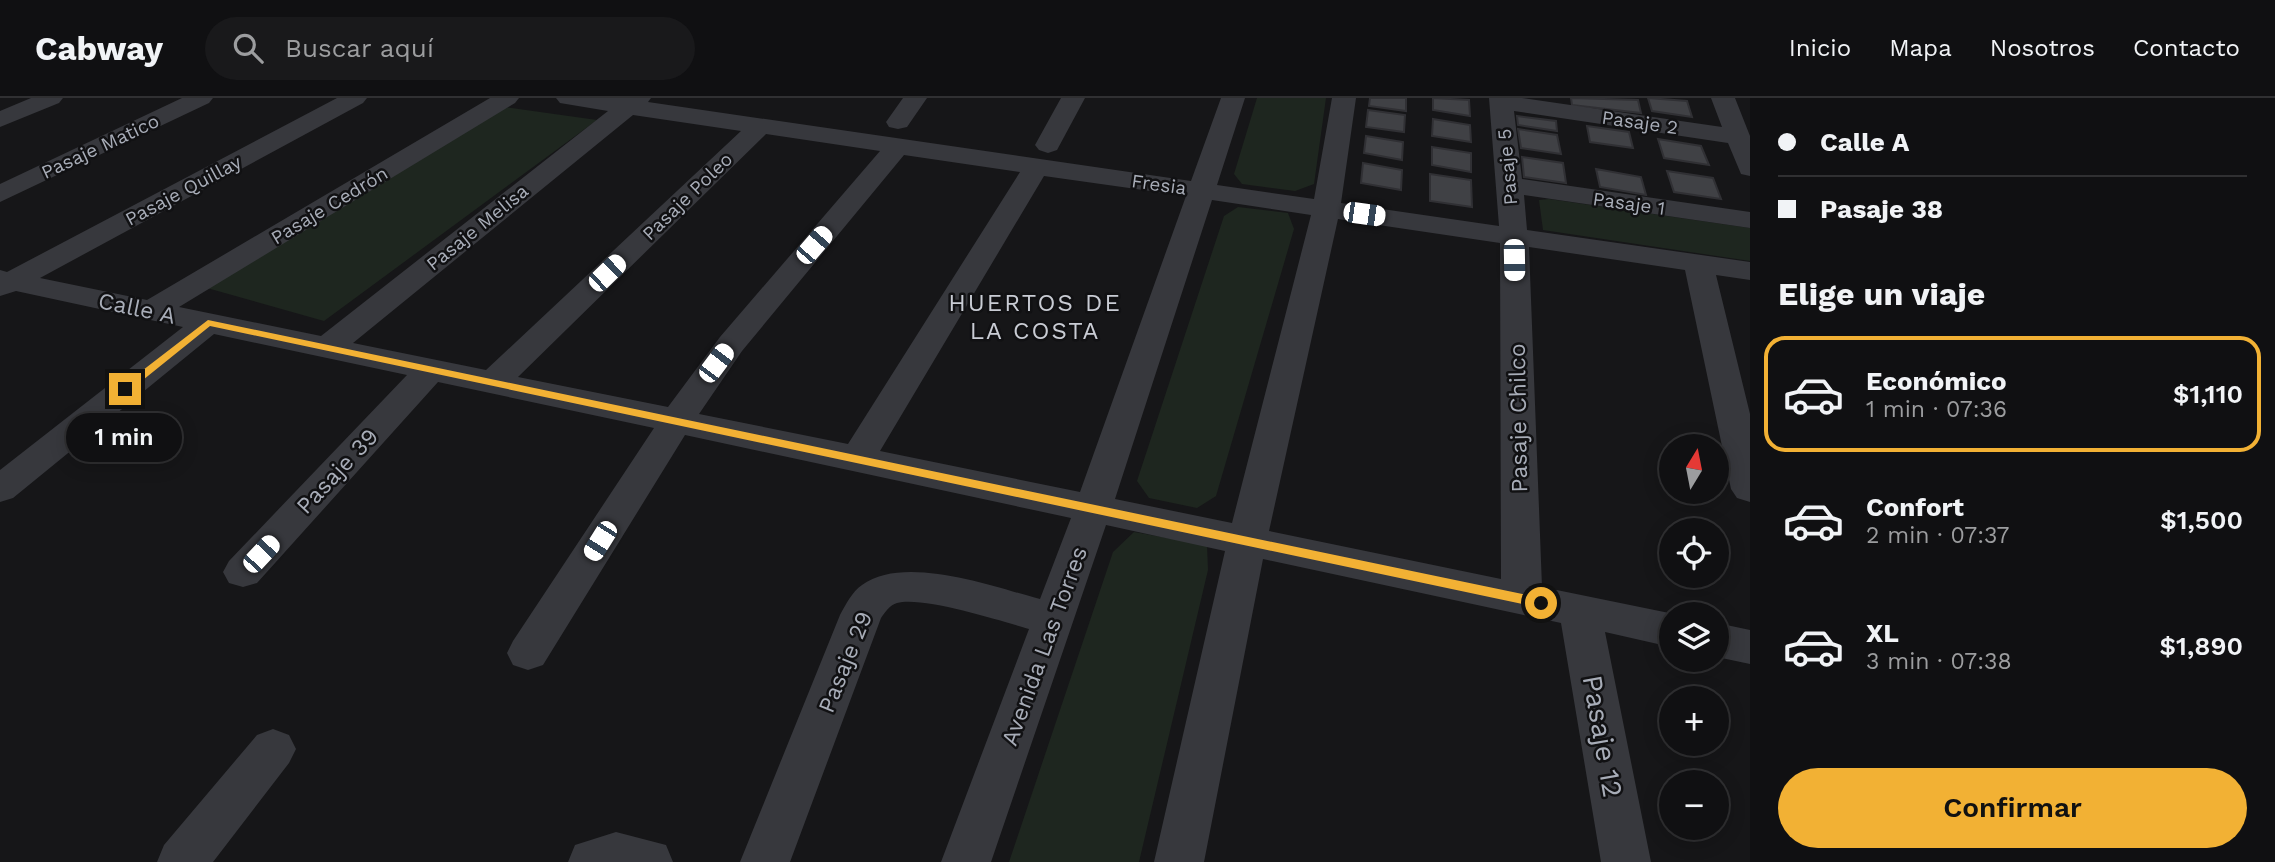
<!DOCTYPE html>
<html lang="es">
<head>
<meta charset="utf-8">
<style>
  body { margin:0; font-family:"Work Sans",sans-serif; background:#19191b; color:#f1f3f6; height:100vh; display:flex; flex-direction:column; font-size:26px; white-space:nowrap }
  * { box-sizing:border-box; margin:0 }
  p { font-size:23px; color:#9c9d9f }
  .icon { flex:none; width:38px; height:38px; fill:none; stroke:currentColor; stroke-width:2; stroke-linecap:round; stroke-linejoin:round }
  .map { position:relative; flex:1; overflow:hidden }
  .side { display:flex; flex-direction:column; background:#101012; width:525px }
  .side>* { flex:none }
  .banner { display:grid; align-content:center; height:154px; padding:0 28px; background:#101012 }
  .needle { width:46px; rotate:10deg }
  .buttons { position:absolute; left:1659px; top:336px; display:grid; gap:14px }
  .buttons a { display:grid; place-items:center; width:70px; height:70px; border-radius:50%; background:#101012; box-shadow:0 4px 18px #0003,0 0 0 2px #303032; font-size:35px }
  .end { position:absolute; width:32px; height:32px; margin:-16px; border:9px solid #f2b134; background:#111; box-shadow:0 0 0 4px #111 }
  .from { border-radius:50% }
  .bubble { position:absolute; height:49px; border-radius:24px; background:#101012; box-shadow:0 4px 18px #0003,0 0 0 2px #303032; font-size:23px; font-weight:600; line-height:49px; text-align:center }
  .car { position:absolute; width:21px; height:42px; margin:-21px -10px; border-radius:9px; box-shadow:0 0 5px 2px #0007; background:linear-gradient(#fff 24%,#345 0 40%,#fff 0 76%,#345 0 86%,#fff 0) }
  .banner b { display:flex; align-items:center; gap:24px; height:66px; font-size:26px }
  .banner b+b { border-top:2px solid #303032 }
  .banner i { width:18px; height:18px; background:#f1f3f6 }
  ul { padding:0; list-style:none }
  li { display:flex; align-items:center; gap:21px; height:116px; margin:0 14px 10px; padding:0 14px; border:4px solid transparent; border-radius:21px }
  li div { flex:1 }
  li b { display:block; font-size:26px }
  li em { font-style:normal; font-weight:600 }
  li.selected { border-color:#f2b134 }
  li>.icon { width:63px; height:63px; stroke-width:1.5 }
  h2 { padding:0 28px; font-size:32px; line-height:84px }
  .primary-button { display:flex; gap:14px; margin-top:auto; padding:14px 28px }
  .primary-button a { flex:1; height:80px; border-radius:42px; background:#f2b134; color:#111; font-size:28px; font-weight:600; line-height:80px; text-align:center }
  header { display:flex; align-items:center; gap:42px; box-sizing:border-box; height:98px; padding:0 35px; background:#101012; border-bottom:2px solid #303032 }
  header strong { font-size:33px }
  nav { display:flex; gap:38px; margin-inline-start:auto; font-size:24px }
  .search { width:490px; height:63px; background:#19191b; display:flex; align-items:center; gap:18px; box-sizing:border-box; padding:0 24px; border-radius:38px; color:#9c9d9f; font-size:26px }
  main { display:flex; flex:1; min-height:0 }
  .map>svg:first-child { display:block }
  .green { fill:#1e261f }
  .building { fill:#404145; stroke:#303034; stroke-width:2 }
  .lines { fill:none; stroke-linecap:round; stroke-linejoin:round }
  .street { fill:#37383d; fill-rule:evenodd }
  .route { fill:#f2b134 }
  .labels { text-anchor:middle; stroke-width:5; stroke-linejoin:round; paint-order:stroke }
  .far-street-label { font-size:19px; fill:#a8adb8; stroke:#111113 }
  .street-label { font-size:23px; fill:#a8adb8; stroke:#111113 }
  .neighbourhood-label { font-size:24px; letter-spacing:2px; fill:#c9ccd4; stroke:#111113 }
  .near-street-label { font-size:28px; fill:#a8adb8; stroke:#111113 }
</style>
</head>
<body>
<header>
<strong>Cabway</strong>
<div class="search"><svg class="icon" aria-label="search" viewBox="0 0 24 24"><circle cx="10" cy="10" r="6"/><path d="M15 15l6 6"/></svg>Buscar aquí</div>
<nav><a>Inicio</a><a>Mapa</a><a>Nosotros</a><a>Contacto</a></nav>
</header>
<main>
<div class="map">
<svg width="1750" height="764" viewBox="0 0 1750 764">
  <rect width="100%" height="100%" fill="#161618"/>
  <path class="green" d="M1257,0h69l-12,86 -19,7 -53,-7 -8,-10z
    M505,9l92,13 -273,201 -117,-33z
    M1549,101l201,29v33l-207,-31 -4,-30z
    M1238,109l50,6 6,16 -78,267 -19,12 -48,-10 -12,-17 87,-265z
    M1134,434l73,13 1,25 -69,292h-130l104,-310z"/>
  <path class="building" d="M1370,0h36v13l-37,-5z
    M1433,0l36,2 1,16 -37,-6z
    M1571,0l67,2 3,13 -69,-8z
    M1648,0l39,3 5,16 -40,-6z
    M1368,12l37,5 -1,17 -38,-5z
    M1517,18l39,5 1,10 -39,-6z
    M1433,21l37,6 1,17 -39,-6z
    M1587,28l42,6 4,16 -43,-6z
    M1518,31l39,6 4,19 -40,-6z
    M1366,38l37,6 -1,18 -38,-7z
    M1658,41l43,7 8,19 -45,-7z
    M1432,49l39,6v19l-39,-7z
    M1522,59l41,6 3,20 -42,-6z
    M1363,65l39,7 -1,20 -40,-7z
    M1596,71l45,8 5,18 -46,-8z
    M1667,73l46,7 8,21 -47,-7z
    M1430,76l41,6 1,27 -42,-6z"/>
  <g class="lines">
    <path class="street" d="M31,0h32l-4,5 -59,24v-16z
      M182,0h31l-4,5 -209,99v-18z
      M337,0h30l-4,5 -323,175 107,22 343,-202h29l-4,5 -336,204 142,29 287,-225 -48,-8 -4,-5h95l-3,4 543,79 30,-83h24l-28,87 97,14 18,-101h24l-15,105 158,23 -10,-128h33l200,29 -11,-29h24l15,38v40l-9,-2 -13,-31 -214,-32 8,68 228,33v16l-226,-33 3,35 223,32v18l-34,-5 34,139v88l-13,-4 -6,-9 -46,-219 -156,-23 13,340 132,27h-3v33l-66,-15 46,230h-50l-40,-239 -298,-64 -59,303h-50l71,-311 -119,-26 -115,337h-50l88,-233c-28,-8 -106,-33 -132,-26 -7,2 -12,9 -16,15l-91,244h-50l100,-247c6,-11 12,-23 22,-30 43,-31 131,2 178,14l31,-81 -386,-83 -142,230 -15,5 -15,-5 -6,-12 6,-12 141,-213 -216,-46 -181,201 -14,4 -14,-4 -6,-11 6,-11 178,-186 -193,-41 -201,164 -13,4v-32l183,-143 -167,-36 -16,5v-26l7,2zM633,17l108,16 -255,239 -133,-27zM766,36l114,17 -160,186 -52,70 -150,-30zM904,57l116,17 -172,272 -149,-30 43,-63zM1044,78l142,20 -106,296 -200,-41zM1212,102l99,15 -79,308 -117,-24zM1338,121l162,24 1,336 -232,-48z
      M903,0h24l-20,29 -9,2 -9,-2 -3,-5z
      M1061,0h24l-28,52 -9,3 -9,-3 -4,-5z
      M1717,525l33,7v34l-33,-7z
      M273,631l16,6 7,14 -7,14 -76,99h-56l7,-17 93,-110z
      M616,734l50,13 7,17h-105l7,-17z"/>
  </g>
  <path class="route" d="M208,222l1333,278 7,5 -7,5 -1331,-282 -82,66h-7v-5z"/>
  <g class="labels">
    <g class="far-street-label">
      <text transform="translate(1640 24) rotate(8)" y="7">Pasaje 2</text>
      <text transform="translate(100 48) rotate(-25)" y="7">Pasaje Matico</text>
      <text transform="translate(1507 69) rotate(-95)" y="7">Pasaje 5</text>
      <text transform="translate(1159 86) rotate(8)" y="7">Fresia</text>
      <text transform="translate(183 92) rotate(-28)" y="7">Pasaje Quillay</text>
      <text transform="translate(687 98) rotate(-44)" y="7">Pasaje Poleo</text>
      <text transform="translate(1629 105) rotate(8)" y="7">Pasaje 1</text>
      <text transform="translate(329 107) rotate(-31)" y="7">Pasaje Cedrón</text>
      <text transform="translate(477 129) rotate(-39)" y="7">Pasaje Melisa</text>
    </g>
    <g class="street-label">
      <text transform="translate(137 210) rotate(12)" y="8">Calle A</text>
      <text transform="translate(1518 320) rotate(-91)" y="8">Pasaje Chilco</text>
      <text transform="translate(337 373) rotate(-47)" y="8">Pasaje 39</text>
      <text transform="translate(1044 548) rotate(-70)" y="8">Avenida Las Torres</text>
      <text transform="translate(845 564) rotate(-68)" y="8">Pasaje 29</text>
    </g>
    <g class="neighbourhood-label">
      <text x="1035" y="213">HUERTOS DE<tspan x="1035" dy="28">LA COSTA</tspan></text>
    </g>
    <g class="near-street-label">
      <text transform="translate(1603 638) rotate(80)" y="10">Pasaje 12</text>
    </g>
  </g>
</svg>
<div class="buttons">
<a><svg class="needle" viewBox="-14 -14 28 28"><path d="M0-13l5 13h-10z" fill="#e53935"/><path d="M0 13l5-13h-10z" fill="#9c9d9f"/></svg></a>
<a><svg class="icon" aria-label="locate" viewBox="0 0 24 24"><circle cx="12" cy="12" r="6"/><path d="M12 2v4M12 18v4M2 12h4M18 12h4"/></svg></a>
<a><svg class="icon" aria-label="layers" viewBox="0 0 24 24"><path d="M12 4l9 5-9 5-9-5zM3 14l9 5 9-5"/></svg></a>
<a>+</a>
<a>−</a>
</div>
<i class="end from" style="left:1541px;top:505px"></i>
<i class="end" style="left:125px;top:291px"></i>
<div class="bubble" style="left:66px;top:315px;width:116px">1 min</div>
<i class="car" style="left:1364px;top:116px;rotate:98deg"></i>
<i class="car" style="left:814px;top:147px;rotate:41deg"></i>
<i class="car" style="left:1514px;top:162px;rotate:179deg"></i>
<i class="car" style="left:607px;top:175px;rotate:46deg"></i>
<i class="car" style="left:716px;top:265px;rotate:37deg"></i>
<i class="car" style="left:600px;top:443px;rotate:212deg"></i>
<i class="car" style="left:261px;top:456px;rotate:43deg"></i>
</div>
<section class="side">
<div class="banner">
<b><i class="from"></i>Calle A</b>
<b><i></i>Pasaje 38</b>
</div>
<h2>Elige un viaje</h2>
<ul>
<li class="selected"><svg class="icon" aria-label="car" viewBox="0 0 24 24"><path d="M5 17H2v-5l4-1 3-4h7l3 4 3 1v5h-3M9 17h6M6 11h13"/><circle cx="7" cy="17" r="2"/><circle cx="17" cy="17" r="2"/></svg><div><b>Económico</b><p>1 min · 07:36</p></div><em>$1,110</em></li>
<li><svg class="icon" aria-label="car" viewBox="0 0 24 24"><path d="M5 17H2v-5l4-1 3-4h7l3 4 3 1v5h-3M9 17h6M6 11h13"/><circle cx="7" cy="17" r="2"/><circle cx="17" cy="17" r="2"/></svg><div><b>Confort</b><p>2 min · 07:37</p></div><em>$1,500</em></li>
<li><svg class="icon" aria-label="car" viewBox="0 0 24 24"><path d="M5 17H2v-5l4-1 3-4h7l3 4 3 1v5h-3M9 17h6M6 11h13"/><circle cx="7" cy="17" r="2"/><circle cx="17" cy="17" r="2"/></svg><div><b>XL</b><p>3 min · 07:38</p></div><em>$1,890</em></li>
</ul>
<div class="primary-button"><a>Confirmar</a></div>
</section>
</main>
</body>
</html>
